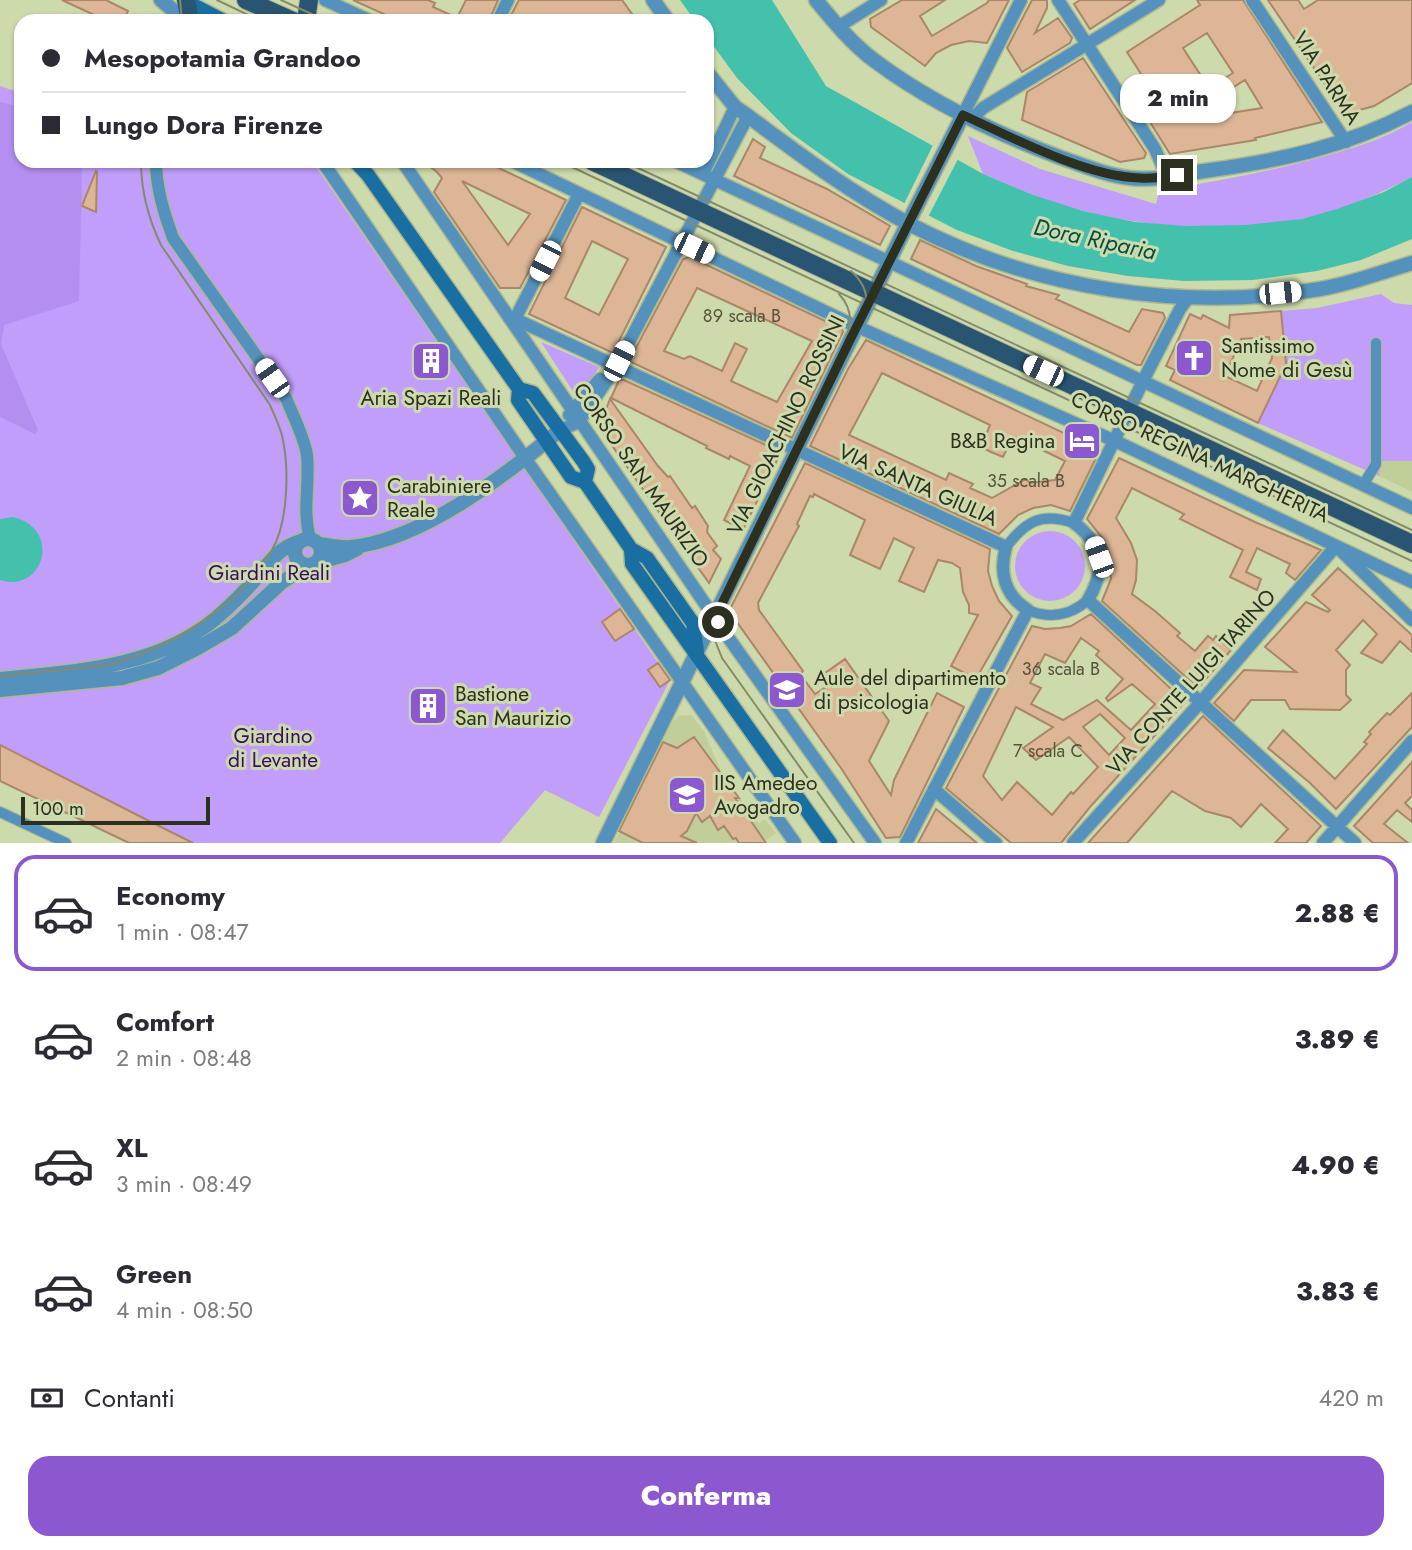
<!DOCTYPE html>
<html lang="it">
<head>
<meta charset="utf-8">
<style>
  body { margin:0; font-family:Jost,sans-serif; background:#f7f7f7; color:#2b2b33; height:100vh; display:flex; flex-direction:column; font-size:26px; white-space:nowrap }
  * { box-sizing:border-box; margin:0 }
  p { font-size:23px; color:#7c7c81 }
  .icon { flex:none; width:38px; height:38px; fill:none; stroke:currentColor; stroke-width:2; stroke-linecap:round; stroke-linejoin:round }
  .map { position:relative; height:843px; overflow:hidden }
  .details { display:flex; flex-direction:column; background:#fff; flex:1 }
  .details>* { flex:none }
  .hud { position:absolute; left:14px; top:14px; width:700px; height:154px; border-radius:21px; box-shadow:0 2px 5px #0004; display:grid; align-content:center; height:154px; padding:0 28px; background:#fff }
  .scale { position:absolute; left:21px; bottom:18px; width:189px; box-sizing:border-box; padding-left:7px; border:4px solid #2c301e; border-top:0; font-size:19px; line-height:24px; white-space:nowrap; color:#2c301e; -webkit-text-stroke:5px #cddaac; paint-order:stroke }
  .end { position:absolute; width:32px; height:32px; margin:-16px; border:9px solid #2c301e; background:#fff; box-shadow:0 0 0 4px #fff }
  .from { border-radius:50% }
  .bubble { position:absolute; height:49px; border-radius:21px; background:#fff; box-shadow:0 2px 5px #0004; font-size:23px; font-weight:800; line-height:49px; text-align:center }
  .car { position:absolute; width:21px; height:42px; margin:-21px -10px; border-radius:9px; box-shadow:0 0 5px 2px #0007; background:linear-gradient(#fff 24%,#345 0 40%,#fff 0 76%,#345 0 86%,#fff 0) }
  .hud b { display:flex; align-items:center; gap:24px; height:66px; font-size:26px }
  .hud b+b { border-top:2px solid #e1e1e2 }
  .hud i { width:18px; height:18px; background:#2b2b33 }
  ul { padding:12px 0 0; list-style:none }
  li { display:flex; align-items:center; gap:21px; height:116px; margin:0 14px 10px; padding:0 14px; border:4px solid transparent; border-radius:21px }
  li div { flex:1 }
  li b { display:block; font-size:26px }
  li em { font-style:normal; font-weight:800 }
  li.selected { border-color:#8b58d0 }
  li>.icon { width:63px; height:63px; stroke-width:1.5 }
  .pay { display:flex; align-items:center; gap:18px; height:77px; padding:0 28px; font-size:26px }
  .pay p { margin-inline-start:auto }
  .action { display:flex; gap:14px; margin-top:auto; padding:14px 28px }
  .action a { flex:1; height:80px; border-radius:21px; background:#8b58d0; color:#fff; font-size:28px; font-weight:800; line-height:80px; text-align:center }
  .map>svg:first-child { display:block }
  .built { fill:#c0ce99 }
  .green { fill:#c09efa }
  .forest { fill:#b48ff0 }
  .water { fill:#43c1ad }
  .pier { fill:#cddaac }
  .building { fill:#ddb696; stroke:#ab8668; stroke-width:2; fill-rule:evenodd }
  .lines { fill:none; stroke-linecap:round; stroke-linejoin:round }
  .pedestrian-casing { stroke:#adb890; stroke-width:12 }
  .minor-casing { stroke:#adb890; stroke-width:15 }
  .tertiary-casing { stroke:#adb890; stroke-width:17 }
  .secondary-casing { stroke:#adb890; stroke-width:17 }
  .primary-casing { stroke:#adb890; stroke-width:20 }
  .pedestrian { stroke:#5492bd; stroke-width:10 }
  .minor { stroke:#5492bd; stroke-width:12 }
  .tertiary { stroke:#5492bd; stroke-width:14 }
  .secondary { stroke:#196fa1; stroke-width:14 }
  .primary { stroke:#295572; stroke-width:18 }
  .tram { stroke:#838c6a; stroke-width:2 }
  .route { stroke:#2c301e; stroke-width:9 }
  .labels { text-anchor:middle; stroke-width:6; stroke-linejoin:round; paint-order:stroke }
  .number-label { font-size:18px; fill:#58523c }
  .street-label { font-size:21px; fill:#2c301e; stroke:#cddaac }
  .poi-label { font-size:21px; fill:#2c301e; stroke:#cddaac; text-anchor:start }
  .park-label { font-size:21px; fill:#380c63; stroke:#cddaac }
  .water-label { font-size:23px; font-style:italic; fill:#014f44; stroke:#cddaac }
</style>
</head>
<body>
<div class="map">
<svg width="1412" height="843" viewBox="0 0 1412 843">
  <rect width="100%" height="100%" fill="#cddaac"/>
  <path class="built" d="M1381,461h31v31l-33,-16z
    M691,715l13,16 19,45 36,47 6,-4 11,14 -14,10h-148l57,-119 7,-8z"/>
  <path class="green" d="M0,86l21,7v68h291l358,519 -71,137 -54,-27 -45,53h-307l-193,-98z
    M1412,122v55c-35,18 -71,34 -110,42 -71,13 -149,10 -218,-8 -35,-8 -68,-23 -101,-37l-15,-38 72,33 116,35 3,-13c58,-10 116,-20 173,-37 28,-8 56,-17 80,-32z
    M1381,294l13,9 18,2v156h-31l-2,15 -121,-53 28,-59 -5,-53 36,-3z
    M541,342l58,25 -11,18 -12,11z
    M1015 566a35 35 0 1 1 70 0a35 35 0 1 1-70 0Z"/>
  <path class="forest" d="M0,102l21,5v54h59l2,8 -3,132 -75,24 -3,19 37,86 -3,4 -35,-17z"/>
  <path class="water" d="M680,0h92l54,86 157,88 50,21 50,16 52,11 51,4 59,-1 57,-6 35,-10 47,-17 28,-15v62l-51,21 -44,11 -64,9 -69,1 -56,-5 -60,-10 -55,-15 -56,-21 -109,-56 -57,-41 -54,-55 -30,-41v-16h-12z
    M13,517c50,12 30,77 -13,63v-61z"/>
  <path class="pier" d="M934,143l25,14 -32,62 -24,-13z"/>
  <path class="building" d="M62,0h44l22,11 -5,10h-16z
    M353,0h75l7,3 -2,4 24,11 9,-18h32l-9,21h-90z
    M519,0h103l15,21h-129z
    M902,0h43l-25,16 12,20 55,-33 2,-3h20l-22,43 -18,-2 -18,4 -15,8 -11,13 -54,-39 -1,-8z
    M1032,0h15v8l-12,25 23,-15 14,20 -2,5 -48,29 -15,-24z
    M1080,0h55l-45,29 -16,-25z
    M1197,0h46l79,122 -67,16 1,2 -86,14 -44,-70 15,-10 -14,-22 73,-47zM1207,33l26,40 -24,15 -26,-40zM1245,80l17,28 -82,13z
    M1268,0h30l6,9 14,-9h94v83l-38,23 -29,8z
    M1083,58l63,95 -2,5 -24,4 -98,-42 5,-28z
    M753,139l12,8 -5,11 67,31 63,37 -10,19 -146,-69z
    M423,161h61l82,39 -46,88h-20l-66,-96 8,-14 -5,-6zM462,181l68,33 -22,31z
    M96,171l1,1 -1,40 -14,-6z
    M582,207l84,40 -53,106 -84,-39zM592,241l36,18 -29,56 -34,-17z
    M920,240l56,26 51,18 -1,2 33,9 -3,4 73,33 13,-23 21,4 2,5 -24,47h-4l-226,-106z
    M690,257l152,72 1,3 -51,106 -163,-77 54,-102zM697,288l115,53 -35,61 -46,-21 16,-32 -12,-6 -13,28 -32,-15 -6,3 -20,-8z
    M1281,311l5,53 -28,59 -88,-43 5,-10 -9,-4 24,-52 11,5 2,-4 26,13 1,-13zM1269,337l3,21 -15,33 -32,-15 16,-37z
    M866,340l234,110 -30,61 -19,-6 -18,3 -15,7 -19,19 -189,-88 38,-77zM882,373l108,52 -9,22 10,5 12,5 10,-21 52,25 -10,19 -25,3 -4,-4 -34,19 -22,-10 3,-4 -24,-11 -3,7 -97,-45z
    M432,344l15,21 -18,12 -14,-21z
    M619,380h5l157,72 -38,78 -19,-10 26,-54 -20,-10 -1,3 -23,-11 1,-2 -96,-48z
    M610,399l48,67 10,11 2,-1 22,32 3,-2 13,20 -1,6 10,14 -4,4 8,9 -12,24 -110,-156z
    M1119,458l136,64 66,28 -26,30 -9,-7 4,-9 -33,-16 -11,24 15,7 -4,11 -27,-13 13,-27 -63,-31 4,-5 -52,-26 -16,30 15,25 6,17 -1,20 -4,14 23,17 25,22 -3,3 18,15 13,-15 5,4 3,-4 15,14 -33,38 -96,-87 9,-22 -2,-27 -5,-12 -17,-21z
    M805,463l185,86 -2,22 4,15 7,15 13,15 -36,63 -25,-13 27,-51 -9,-2v-8l-6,-13 -3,-24 -8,-5 -14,-3 -14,32 -25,-11 15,-33 -20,-10 -14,31 -30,-14 15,-35 -51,-26 -1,3 -3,-1 -13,28 2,2 -41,77 1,7 44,61 -3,3 15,20 17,-11 -7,-10 20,-14 44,62 -20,40 22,34 3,-15 43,-87 27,14 -64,130 -14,1 -45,-70 -112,-157z
    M1338,568l74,67v17l-12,-11 -18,22 -21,-10 16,-19 -14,-14 -27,30 14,15 -4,5v25l5,5 -11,10 -50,-1 -5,-9h-34l-17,21 -20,-18 30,-33 52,2 -31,-25 41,-45 22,10 2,-2 -18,-15z
    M620,609l14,20 -19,12 -13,-19z
    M1091,614l94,88 -95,105 -29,36h-50l-65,-55 86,-162 13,3 15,-1 11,-2zM1081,638l18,13 -3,4 27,24 -17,19 2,3 24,-17 23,20 -24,26 -34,-30 -34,20 -32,-16 10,-16 -11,-5 15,-29 20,9zM1016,707l37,20 -30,21 13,12 33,-23 29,30 -25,27 -2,-2 -19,23 -35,-33 -15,18 -19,-24zM1100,714l25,24 -16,17 -26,-28z
    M658,663l12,17 -10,7 -12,-17z
    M419,689l19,6 3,3 3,20 -21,3 -10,-10z
    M1412,693v34l-76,82 -26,-26 -42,-35 15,-18 52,49 32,-35 -3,-2 7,-8 -2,-2 18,-19 3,2z
    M1203,716l118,110 -15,17h-31l13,-14 -27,-25 -20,23 -10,-9 -26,-7 -33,-20 -45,52h-39z
    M694,737l45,61h-4l31,45h-27l-3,-5 -3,1 -9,-13 -6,4 -8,-14 -8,6 -6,-9 -9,18 -6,5 16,7h-54l-24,-12 44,-89 14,6z
    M0,745l149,76 44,22h-64l-129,-62z
    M1412,762v34l-7,7 7,7v12l-15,-12 -13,14 24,19h-35l-19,-17z
    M936,809l41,34h-59z"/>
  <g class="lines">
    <g class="pedestrian-casing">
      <path id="pedestrian" d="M1363,485l13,-21v-121
        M1006,547c20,-26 35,-35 68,-24
        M1028,610c21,9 42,6 60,-10
        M0,812l66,31"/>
    </g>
    <g class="minor-casing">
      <path id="minor" d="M325,0l46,21
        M1058,0l97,149 12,28
        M1252,0l94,142
        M498,21l10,-21
        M838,27l43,-27
        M963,115l58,-115
        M972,119l11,-11 176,-108
        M156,161c0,27 8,52 17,77l113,160c7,18 18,38 21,57 3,30 -5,54 3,84
        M322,161l203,297 270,385
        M402,161l323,472 150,210
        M512,161l339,163 264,117 297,141
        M675,161l737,347
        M703,174l32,-67
        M1189,297l-9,12 -31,60 -75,154c30,22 32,46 14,77l267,243
        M509,318l6,1 491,228c-7,25 -2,48 22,63l-122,233
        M515,319l64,-125
        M569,415l31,-36
        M560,430l19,-8 37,-55 132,-251
        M934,789l62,54
        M1073,843l127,-140 136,-157 76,74
        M1323,843l89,-102"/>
    </g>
    <g class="tertiary-casing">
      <path id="tertiary" d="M161,0l25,21
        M653,0l15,21
        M816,0c18,22 36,44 59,61 55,41 120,72 184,96 23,8 46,18 71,21 24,3 50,-3 74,-7 74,-10 142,-24 208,-59
        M707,72l28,35 13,9c52,39 106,79 163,109 123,64 273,87 409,64 31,-5 62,-17 92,-26
        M295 552a13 13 0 1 1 26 0a13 13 0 1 1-26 0Z
        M319,544c10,1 22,4 32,3 71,-7 155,-72 209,-117
        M316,563l29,-8 12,-6
        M0,679c74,-8 154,-10 215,-60 15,-13 29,-26 42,-42 16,-18 20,-28 44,-36
        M0,690l122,-12 36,-10 38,-19 36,-21 49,-45 27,-18
        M603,843l302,-614 58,-114"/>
    </g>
    <g class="secondary-casing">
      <path id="secondary" d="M187,2l37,19
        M355,161l13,14 151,214 14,4 50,68 5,8 -3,13
        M519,389l-1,11 53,77 14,5 46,67 16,9 43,61 3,4 4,29
        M631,549l1,15 198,279"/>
    </g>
    <g class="primary-casing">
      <path id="primary" d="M186,0l4,21
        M246,0l47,21
        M306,21l3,-21
        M592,161l820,383"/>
    </g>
    <use href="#pedestrian" class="pedestrian"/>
    <use href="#minor" class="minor"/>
    <use href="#tertiary" class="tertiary"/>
    <use href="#secondary" class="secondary"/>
    <use href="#primary" class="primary"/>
    <path class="tram" d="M180,0l2,21
      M217,0l44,21
      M281,0l46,21
      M559,161l853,400
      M623,161l789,369
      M851,271c15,13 18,27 14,46l-144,297 -7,24 8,20 132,185
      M839,294c13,14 14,29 7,46
      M0,676c26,-3 53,-5 79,-8 14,-2 29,-2 42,-7 59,-19 120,-57 151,-111 16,-27 17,-80 11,-110 -2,-12 -8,-23 -13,-35l-109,-160c-13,-27 -20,-54 -20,-84"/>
  </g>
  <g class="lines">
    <path class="route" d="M718,622l-3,-4 135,-278 113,-225c48,22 124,62 177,63 12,1 25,-1 37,-3"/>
  </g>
  <defs>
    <g id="church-square" transform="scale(2.0125)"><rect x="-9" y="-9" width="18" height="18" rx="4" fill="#8b58d0" stroke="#cddaac"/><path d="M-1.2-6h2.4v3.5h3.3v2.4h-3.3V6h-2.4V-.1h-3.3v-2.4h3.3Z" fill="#fff"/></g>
    <g id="building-square" transform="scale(2.0125)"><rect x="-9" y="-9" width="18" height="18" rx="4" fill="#8b58d0" stroke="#cddaac"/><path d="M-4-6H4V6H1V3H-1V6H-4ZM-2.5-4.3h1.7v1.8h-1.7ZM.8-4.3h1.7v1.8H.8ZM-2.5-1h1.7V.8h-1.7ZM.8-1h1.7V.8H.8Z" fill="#fff"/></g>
    <g id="hotel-square" transform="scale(2.0125)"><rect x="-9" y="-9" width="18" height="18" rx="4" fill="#8b58d0" stroke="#cddaac"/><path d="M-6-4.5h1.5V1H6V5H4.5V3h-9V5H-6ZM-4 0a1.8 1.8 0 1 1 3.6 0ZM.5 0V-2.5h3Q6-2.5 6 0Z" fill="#fff"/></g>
    <g id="sight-square" transform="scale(2.0125)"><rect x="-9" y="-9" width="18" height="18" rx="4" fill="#8b58d0" stroke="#cddaac"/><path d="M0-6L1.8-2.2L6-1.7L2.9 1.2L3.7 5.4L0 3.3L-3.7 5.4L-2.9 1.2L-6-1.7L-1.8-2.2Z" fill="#fff"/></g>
    <g id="university-square" transform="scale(2.0125)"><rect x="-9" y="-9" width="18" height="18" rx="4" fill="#8b58d0" stroke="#cddaac"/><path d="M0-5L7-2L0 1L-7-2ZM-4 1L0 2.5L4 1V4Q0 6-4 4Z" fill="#fff"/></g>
    <g id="school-square" transform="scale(2.0125)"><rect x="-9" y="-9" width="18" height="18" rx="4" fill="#8b58d0" stroke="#cddaac"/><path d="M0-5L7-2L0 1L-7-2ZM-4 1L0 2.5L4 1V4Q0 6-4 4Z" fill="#fff"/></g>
  </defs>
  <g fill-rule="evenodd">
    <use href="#church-square" x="1194" y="358"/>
    <use href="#building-square" x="431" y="361"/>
    <use href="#hotel-square" x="1082" y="441"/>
    <use href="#sight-square" x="360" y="498"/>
    <use href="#university-square" x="787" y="690"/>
    <use href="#building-square" x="428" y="706"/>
    <use href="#school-square" x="687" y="795"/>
  </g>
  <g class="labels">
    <g class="number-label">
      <text x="742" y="322">89 scala B</text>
      <text x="1026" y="487">35 scala B</text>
      <text x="1061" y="675">36 scala B</text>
      <text x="1048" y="757">7 scala C</text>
    </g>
    <g class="street-label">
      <text transform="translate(1327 78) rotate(57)" y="7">VIA PARMA</text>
      <text transform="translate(786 425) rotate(-64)" y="7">VIA GIOACHINO ROSSINI</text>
      <text transform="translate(1200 457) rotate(25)" y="7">CORSO REGINA MARGHERITA</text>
      <text transform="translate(641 475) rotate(55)" y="7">CORSO SAN MAURIZIO</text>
      <text transform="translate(918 485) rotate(24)" y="7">VIA SANTA GIULIA</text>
      <text transform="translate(1191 682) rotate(-48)" y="7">VIA CONTE LUIGI TARINO</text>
    </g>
    <g class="poi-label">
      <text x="1221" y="353">Santissimo<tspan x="1221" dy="24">Nome di Gesù</tspan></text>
      <text x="431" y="405" text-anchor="middle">Aria Spazi Reali</text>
      <text x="1055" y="448" text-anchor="end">B&amp;B Regina</text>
      <text x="387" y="493">Carabiniere<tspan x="387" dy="24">Reale</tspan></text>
      <text x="814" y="685">Aule del dipartimento<tspan x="814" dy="24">di psicologia</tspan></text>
      <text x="455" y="701">Bastione<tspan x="455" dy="24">San Maurizio</tspan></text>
      <text x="714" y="790">IIS Amedeo<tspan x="714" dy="24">Avogadro</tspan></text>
    </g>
    <g class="park-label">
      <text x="269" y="580">Giardini Reali</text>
      <text x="273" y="743">Giardino<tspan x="273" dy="24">di Levante</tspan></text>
    </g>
    <g class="water-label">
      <text transform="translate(1095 239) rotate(12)" y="8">Dora Riparia</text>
    </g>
  </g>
</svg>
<div class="scale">100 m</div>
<i class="end from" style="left:718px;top:622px"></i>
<i class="end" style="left:1177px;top:175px"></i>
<div class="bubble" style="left:1120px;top:74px;width:116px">2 min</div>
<i class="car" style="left:694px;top:248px;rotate:116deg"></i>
<i class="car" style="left:545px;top:261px;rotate:207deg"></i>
<i class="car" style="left:1280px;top:293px;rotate:84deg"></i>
<i class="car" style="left:619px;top:361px;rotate:27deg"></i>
<i class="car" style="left:1043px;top:371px;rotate:295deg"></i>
<i class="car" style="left:272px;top:378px;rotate:325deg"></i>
<i class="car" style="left:1099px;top:557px;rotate:340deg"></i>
<div class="hud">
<b><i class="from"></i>Mesopotamia Grandoo</b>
<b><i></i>Lungo Dora Firenze</b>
</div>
</div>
<section class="details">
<ul>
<li class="selected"><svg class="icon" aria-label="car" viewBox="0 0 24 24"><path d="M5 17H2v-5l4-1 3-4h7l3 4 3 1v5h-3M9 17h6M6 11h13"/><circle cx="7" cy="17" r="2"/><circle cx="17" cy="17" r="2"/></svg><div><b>Economy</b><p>1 min · 08:47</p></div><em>2.88 €</em></li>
<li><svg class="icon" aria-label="car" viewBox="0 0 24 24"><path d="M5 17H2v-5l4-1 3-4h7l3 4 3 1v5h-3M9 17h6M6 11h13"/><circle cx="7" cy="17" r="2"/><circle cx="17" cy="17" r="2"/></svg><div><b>Comfort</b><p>2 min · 08:48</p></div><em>3.89 €</em></li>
<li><svg class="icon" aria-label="car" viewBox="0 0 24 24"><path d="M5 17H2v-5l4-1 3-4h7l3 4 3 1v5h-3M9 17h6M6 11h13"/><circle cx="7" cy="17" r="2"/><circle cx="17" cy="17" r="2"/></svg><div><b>XL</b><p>3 min · 08:49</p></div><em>4.90 €</em></li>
<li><svg class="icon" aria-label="car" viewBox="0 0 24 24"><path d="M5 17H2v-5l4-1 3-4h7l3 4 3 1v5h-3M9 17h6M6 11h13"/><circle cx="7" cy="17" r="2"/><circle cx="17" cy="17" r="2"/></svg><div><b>Green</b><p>4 min · 08:50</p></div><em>3.83 €</em></li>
</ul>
<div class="pay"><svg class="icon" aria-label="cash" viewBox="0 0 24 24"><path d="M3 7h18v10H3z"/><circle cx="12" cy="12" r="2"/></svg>Contanti<p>420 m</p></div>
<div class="action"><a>Conferma</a></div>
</section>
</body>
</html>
